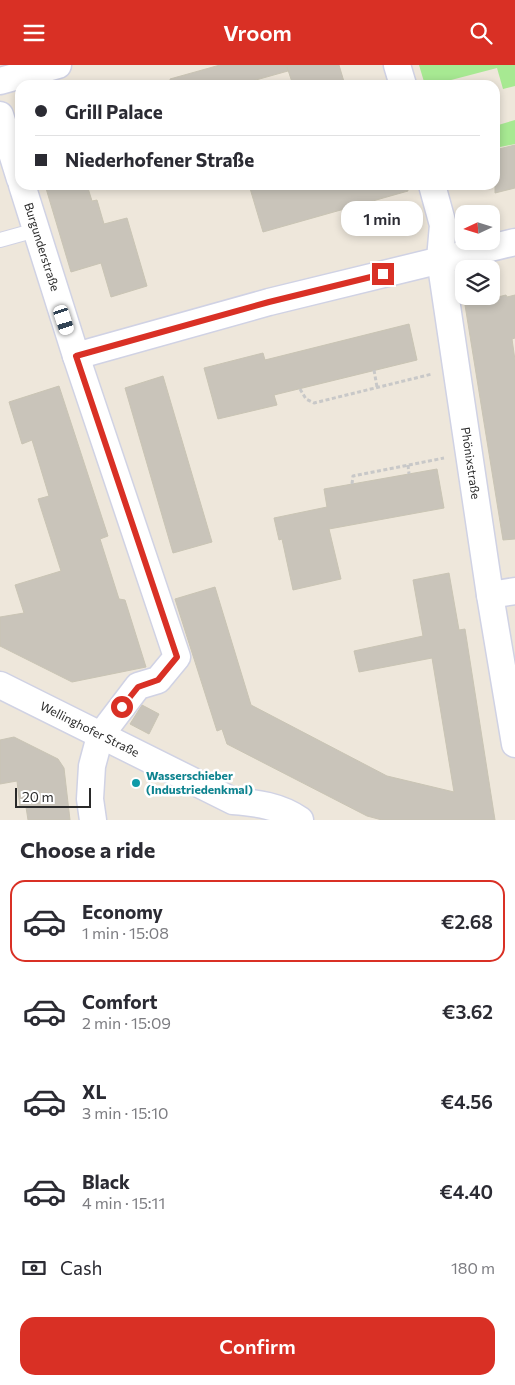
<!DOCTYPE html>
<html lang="en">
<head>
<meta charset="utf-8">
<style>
  body { margin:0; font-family:Commissioner,sans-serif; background:#f7f7f7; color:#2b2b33; height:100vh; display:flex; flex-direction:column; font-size:19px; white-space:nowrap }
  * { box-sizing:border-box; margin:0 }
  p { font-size:16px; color:#7c7c81 }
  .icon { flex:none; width:28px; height:28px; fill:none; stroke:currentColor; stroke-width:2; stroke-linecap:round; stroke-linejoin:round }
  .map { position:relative; height:755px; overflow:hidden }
  .drawer { display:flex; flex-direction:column; background:#fff; flex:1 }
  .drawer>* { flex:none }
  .banner { position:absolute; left:15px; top:15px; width:485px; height:110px; border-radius:15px; box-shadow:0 2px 8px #0003; display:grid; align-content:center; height:110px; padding:0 20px; background:#fff }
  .needle { width:32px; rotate:266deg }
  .controls { position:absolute; left:455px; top:140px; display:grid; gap:10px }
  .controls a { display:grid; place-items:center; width:45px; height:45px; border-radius:10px; background:#fff; box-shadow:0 2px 8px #0003; font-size:25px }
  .scale { position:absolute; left:15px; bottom:12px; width:76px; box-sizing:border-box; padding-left:5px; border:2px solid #2a2a2a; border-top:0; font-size:14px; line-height:18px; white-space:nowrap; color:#2a2a2a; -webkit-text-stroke:4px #fff; paint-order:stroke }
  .end { position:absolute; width:22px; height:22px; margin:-11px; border:6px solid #d93025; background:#fff; box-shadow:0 0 0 2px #fff }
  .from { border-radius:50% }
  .bubble { position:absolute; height:35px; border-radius:15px; background:#fff; box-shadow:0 2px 8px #0003; font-size:16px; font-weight:600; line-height:35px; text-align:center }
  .car { position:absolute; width:15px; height:30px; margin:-15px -8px; border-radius:6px; box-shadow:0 0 4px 1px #0007; background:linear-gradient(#fff 24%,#345 0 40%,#fff 0 76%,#345 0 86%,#fff 0) }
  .banner b { display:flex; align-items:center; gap:18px; height:48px; font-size:19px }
  .banner b+b { border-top:1px solid #e1e1e2 }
  .banner i { width:12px; height:12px; background:#2b2b33 }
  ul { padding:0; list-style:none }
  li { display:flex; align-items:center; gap:15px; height:82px; margin:0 10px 8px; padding:0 10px; border:2px solid transparent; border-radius:15px }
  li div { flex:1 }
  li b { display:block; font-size:19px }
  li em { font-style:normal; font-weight:600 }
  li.selected { border-color:#d93025 }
  li>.icon { width:45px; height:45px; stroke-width:1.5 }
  h2 { padding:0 20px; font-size:22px; line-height:60px }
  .pay { display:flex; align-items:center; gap:12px; height:55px; padding:0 20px; font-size:19px }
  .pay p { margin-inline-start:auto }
  .button { display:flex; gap:10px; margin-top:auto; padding:10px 20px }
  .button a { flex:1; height:58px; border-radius:15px; background:#d93025; color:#fff; font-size:20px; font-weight:600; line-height:58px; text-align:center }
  header { display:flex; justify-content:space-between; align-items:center; height:65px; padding:0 20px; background:#d93025; color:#fff; font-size:22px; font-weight:600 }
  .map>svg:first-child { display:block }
  .green { fill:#a7e992 }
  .building { fill:#c9c4ba; stroke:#c9c4b4 }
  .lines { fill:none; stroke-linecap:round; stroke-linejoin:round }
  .service-casing { stroke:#d0d2e4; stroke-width:16 }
  .minor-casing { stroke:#d0d2e4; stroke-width:29 }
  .path { stroke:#c8c8c8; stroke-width:3; stroke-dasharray:4 2.5; stroke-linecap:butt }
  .service { stroke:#fff; stroke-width:14 }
  .minor { stroke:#fff; stroke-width:26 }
  .route { stroke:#d93025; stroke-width:6 }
  .culture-dot { fill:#0f9aa8; stroke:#fff; stroke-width:2 }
  .labels { text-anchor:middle; stroke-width:5; stroke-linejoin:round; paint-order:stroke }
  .street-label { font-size:12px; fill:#2a2a2a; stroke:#fff }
  .culture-label { font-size:12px; font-weight:bold; fill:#0d838f; stroke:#fff; text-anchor:start }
</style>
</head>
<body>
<header><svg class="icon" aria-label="menu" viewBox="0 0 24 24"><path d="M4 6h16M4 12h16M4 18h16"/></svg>Vroom<svg class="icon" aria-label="search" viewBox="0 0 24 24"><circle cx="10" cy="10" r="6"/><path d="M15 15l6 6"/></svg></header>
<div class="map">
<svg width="515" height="755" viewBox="0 0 515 755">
  <rect width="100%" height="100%" fill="#eee7db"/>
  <path class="green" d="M419,0h96v21l-12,3 -6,-21 -65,17h-7z
    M515,55v24l-20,4v-22z"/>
  <path class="building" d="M220,0h119l6,20h-52l-6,-18 1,4 -50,14h-67l-1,-6z
    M515,80v43l-20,5v-43z
    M45,120h42l5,16 5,-1 7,24 23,-6 20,68 -36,11 -10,-34 -30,9z
    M249,120h158l1,6 -145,41z
    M506,230l1,2 8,-2v43l-3,1 3,21v179l-12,1 -38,-235z
    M409,259l8,36 -143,35 3,10 -59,14 -14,-51 59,-15 2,7z
    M163,311l49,166 -39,11 -48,-165z
    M59,321l49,150 -8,3 19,60 6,1 21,67 -74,15 -72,-36v-29l24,-4 -9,-28 46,-14 -23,-72 11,-3 -17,-56 -10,4 -13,-42z
    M437,404l7,39 -115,21 12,50 -48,11 -11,-51 -3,1 -5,-22 53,-11 -3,-18z
    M449,508l10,57 6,-1 30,191h-113l-15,-4 -140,-72 -5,-15 -5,2 -42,-132 40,-12 36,118 136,71 67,16 -22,-134 -73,14 -5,-21 69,-15 -10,-56z
    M142,640l17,9 -10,20 -19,-10z
    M14,672l44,22 6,9 6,52h-42l-2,-13h-6l-3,-26 -17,3v-44z"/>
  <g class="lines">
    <g class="service-casing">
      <path id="service" d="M0,175l36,-10"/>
    </g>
    <g class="minor-casing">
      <g id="minor">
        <path d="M397,0l6,20"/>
        <path d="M0,16l58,-16"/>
        <path d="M0,50l20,64"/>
        <path id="s1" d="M22,120l54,171 101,301 -19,23 -20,6 -38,50 -8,30 -2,33 3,21"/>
        <path id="s2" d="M432,120l11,40 -3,34 50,336 25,149"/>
        <path d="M76,291l193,-54 246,-60"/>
        <path d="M490,530l25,-4"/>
        <path id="s3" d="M0,620l233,116c24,2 47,5 67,19"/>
      </g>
    </g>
    <path class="path" d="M374,305l3,17
      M300,324l6,10 8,4 118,-29
      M408,400l1,9
      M352,419l1,-8 91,-18"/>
    <use href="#service" class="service"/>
    <use href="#minor" class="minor"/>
  </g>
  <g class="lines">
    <path class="route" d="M122,642l16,-20 20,-7 19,-23 -101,-301 193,-54 114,-28"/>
  </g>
  <circle class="culture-dot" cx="136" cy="718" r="5"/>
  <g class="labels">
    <g class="street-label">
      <text dy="4" stroke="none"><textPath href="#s1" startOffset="65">Burgunderstraße</textPath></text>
      <text dy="4" stroke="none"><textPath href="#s2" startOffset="282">Phönixstraße</textPath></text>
      <text dy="4" stroke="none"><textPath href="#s3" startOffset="100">Wellinghofer Straße</textPath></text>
    </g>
    <g class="culture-label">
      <text x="146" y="715">Wasserschieber<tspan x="146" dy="14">(Industriedenkmal)</tspan></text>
    </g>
  </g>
</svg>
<div class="controls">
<a><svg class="needle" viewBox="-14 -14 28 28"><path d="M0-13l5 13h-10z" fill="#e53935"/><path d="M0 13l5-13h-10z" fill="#7c7c81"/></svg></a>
<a><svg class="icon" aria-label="layers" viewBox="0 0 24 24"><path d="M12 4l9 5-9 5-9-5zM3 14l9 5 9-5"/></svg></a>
</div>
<div class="scale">20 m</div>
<i class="end from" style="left:122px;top:642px"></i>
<i class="end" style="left:383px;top:209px"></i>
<div class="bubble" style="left:341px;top:136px;width:82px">1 min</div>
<i class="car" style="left:64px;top:255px;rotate:162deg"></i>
<div class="banner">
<b><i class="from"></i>Grill Palace</b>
<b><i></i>Niederhofener Straße</b>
</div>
</div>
<section class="drawer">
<h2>Choose a ride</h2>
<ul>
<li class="selected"><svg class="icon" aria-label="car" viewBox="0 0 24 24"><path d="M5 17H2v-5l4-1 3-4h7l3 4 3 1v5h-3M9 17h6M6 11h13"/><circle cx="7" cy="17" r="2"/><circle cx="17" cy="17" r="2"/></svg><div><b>Economy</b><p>1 min · 15:08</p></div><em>€2.68</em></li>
<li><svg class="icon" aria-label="car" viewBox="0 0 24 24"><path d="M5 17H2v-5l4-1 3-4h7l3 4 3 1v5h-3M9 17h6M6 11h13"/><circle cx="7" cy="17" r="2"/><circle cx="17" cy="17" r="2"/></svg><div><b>Comfort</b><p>2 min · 15:09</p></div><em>€3.62</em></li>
<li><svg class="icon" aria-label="car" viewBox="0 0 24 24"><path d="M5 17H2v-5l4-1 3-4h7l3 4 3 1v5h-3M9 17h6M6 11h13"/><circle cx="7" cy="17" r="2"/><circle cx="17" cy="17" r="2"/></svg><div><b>XL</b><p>3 min · 15:10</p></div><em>€4.56</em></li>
<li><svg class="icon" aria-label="car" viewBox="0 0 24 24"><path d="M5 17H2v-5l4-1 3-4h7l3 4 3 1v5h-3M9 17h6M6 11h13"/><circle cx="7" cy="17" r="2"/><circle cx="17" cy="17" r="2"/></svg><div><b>Black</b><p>4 min · 15:11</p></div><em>€4.40</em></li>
</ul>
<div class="pay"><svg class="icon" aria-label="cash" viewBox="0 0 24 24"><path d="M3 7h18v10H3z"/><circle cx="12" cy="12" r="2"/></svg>Cash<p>180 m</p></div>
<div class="button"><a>Confirm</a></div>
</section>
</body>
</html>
